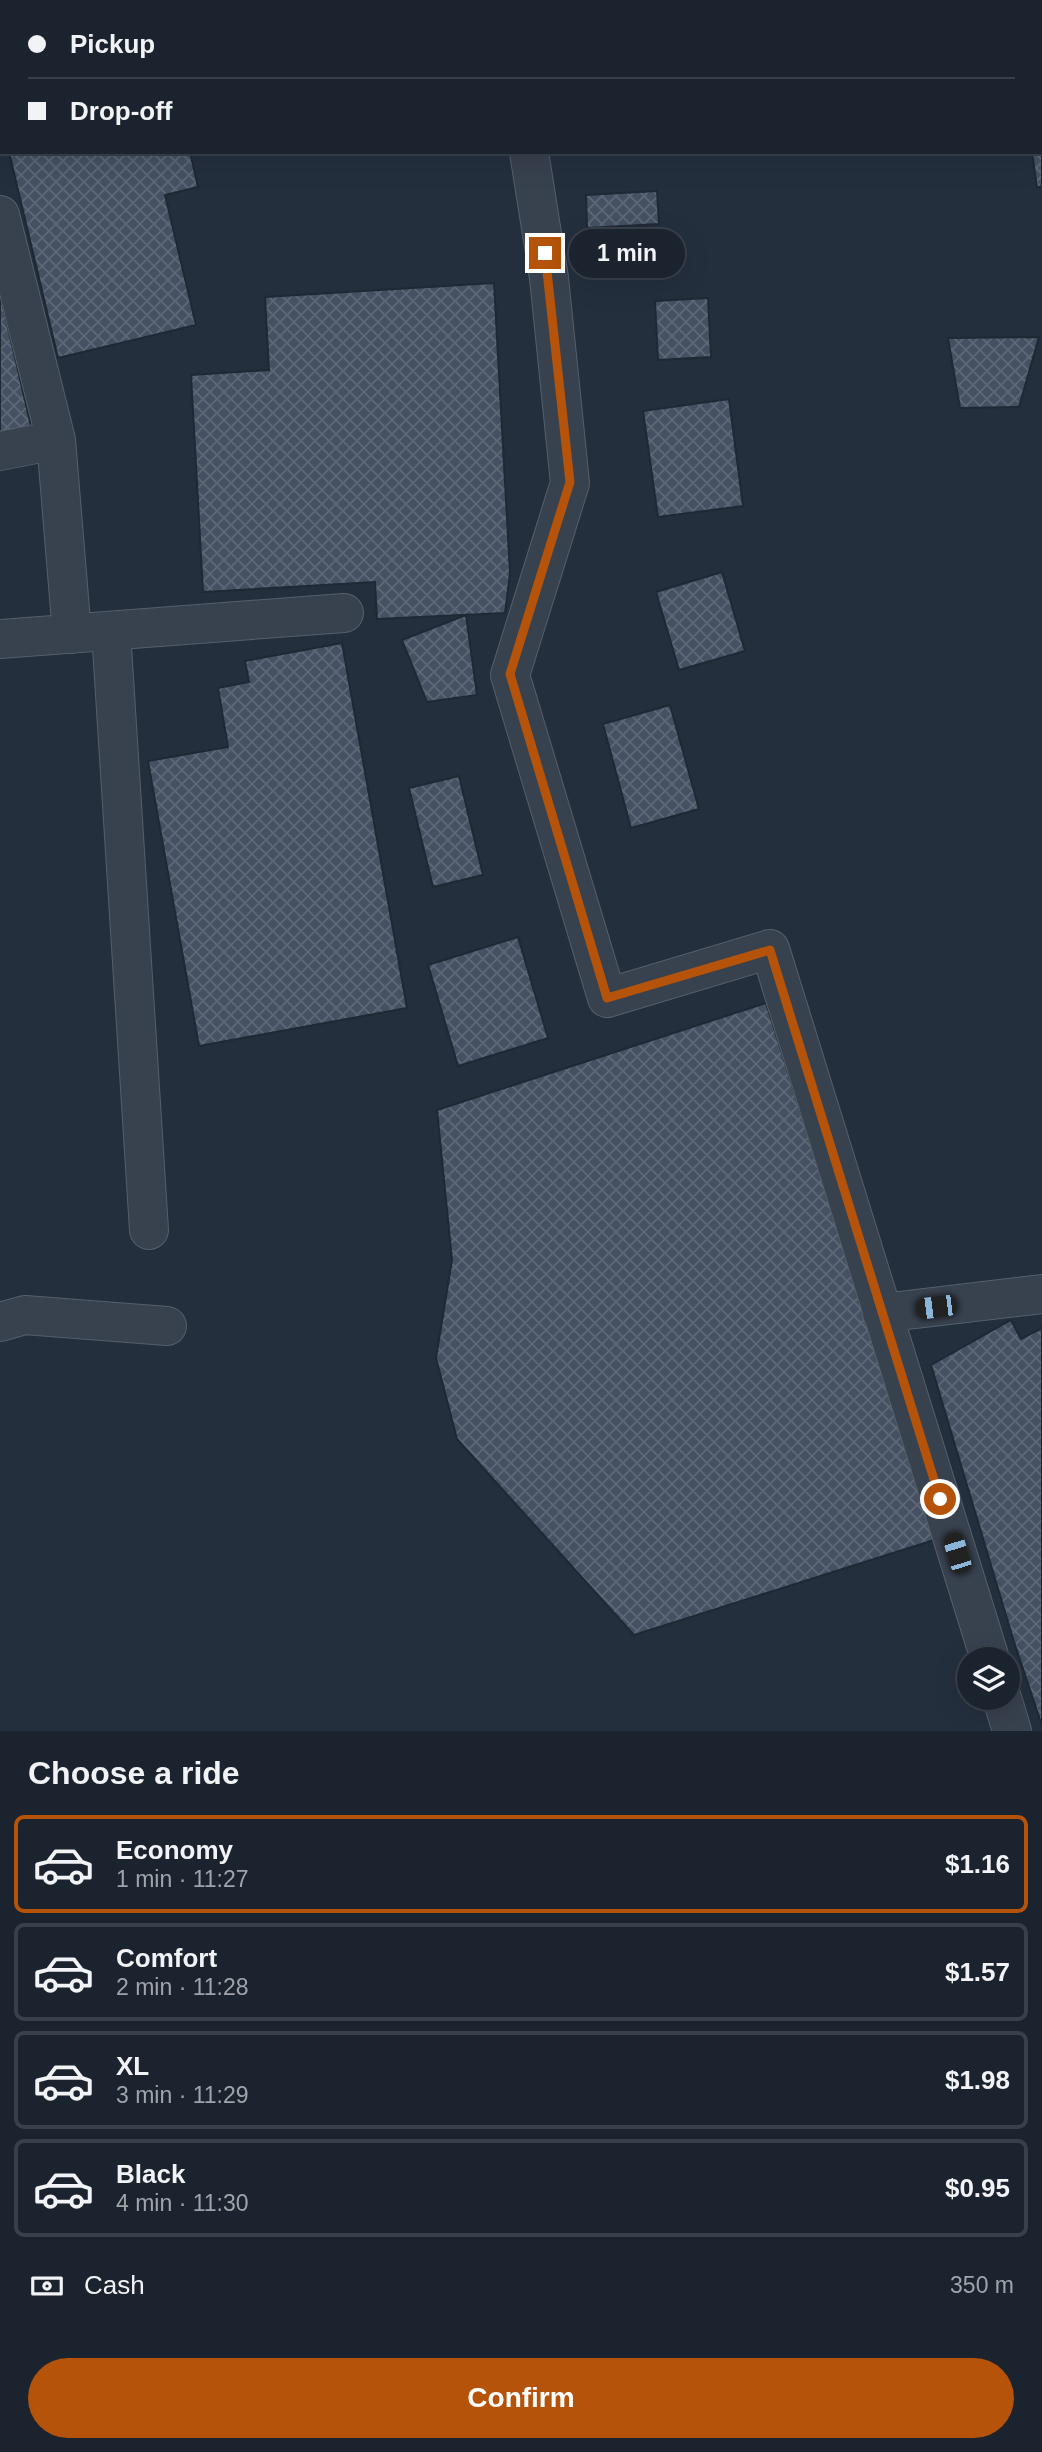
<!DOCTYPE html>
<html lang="en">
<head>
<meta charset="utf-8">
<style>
  body { margin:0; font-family:Arial,sans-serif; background:#242b36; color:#f1f3f6; height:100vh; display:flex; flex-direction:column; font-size:26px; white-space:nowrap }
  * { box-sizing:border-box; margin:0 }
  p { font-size:23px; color:#a0a4aa }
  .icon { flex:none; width:38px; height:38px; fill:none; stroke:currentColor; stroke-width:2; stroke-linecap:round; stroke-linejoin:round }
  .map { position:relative; height:1731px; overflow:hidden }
  .side { display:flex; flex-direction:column; background:#1b232e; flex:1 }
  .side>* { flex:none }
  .hud { position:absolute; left:0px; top:0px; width:1043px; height:154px; box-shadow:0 7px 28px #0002,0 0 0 2px #39404a; display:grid; align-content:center; height:154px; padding:0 28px; background:#1b232e }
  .tools { position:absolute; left:957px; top:1647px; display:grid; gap:14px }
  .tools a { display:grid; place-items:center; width:63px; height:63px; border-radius:50%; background:#1b232e; box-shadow:0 7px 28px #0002,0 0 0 2px #39404a; font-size:35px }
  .end { position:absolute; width:32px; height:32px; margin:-16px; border:9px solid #b45309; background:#fff; box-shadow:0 0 0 4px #fff }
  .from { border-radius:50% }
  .bubble { position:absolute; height:49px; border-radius:24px; background:#1b232e; box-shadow:0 7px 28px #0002,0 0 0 2px #39404a; font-size:23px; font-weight:800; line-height:49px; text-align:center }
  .car { position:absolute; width:21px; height:42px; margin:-21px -10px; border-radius:9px; box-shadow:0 0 5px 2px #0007; background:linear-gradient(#222 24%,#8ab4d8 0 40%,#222 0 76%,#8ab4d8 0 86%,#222 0) }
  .hud b { display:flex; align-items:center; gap:24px; height:66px; font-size:26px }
  .hud b+b { border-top:2px solid #39404a }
  .hud i { width:18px; height:18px; background:#f1f3f6 }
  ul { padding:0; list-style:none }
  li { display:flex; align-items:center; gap:21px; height:98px; margin:0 14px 10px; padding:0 14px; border:4px solid #39404a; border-radius:10px }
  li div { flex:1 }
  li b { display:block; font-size:26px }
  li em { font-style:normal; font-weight:800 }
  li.active { border-color:#b45309 }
  li>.icon { width:63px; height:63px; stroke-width:1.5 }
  h2 { padding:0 28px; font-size:32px; line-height:84px }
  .pay { display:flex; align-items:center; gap:18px; height:77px; padding:0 28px; font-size:26px }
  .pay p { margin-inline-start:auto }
  .cta { display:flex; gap:14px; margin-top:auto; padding:14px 28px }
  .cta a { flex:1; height:80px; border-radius:42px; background:#b45309; color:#fff; font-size:28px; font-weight:800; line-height:80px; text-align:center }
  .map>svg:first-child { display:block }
  .building { fill:url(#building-cross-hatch); stroke:#1f2835; stroke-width:2 }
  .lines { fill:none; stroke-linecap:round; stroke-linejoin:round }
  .minor-casing { stroke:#565f6c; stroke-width:40 }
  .minor { stroke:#38414e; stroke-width:38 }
  .route { stroke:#b45309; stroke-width:9 }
</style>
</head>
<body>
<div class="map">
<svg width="1042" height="1731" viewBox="0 0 1042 1731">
  <defs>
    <pattern id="building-cross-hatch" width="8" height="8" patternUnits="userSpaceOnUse" patternTransform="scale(1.75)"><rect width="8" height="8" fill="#455162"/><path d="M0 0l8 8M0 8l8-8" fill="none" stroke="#5d6877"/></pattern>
  </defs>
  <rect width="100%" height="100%" fill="#242f3e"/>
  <path class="building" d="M380,0h82l1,2h-83z
    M1042,141v45l-5,2 -5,-36h9z
    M9,152h181l8,35 -33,8 31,130 -138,33z
    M657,191l2,33 -72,4 -1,-33z
    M494,283l16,290 -5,40 -128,6 -2,-37 -172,10 -12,-217 78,-5 -4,-73z
    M0,293l31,133 -31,8z
    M708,298l3,59 -53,3 -3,-59z
    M1039,337l-20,70 -59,1 -12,-70z
    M729,399l14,107 -85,11 -15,-106z
    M722,572l23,79 -66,19 -23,-78z
    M466,615l11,80 -50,7 -25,-62z
    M342,643l65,365 -208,38 -51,-285 80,-14 -10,-59 31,-6 -4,-21z
    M670,705l29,104 -68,19 -28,-104z
    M459,776l24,99 -50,12 -24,-99z
    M518,937l30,101 -90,28 -30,-101z
    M766,1003l171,536 -303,96 -177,-196 -21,-81 16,-98 -15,-150z
    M1011,1320l10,19 21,-11v398l-28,-84 -83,-277z"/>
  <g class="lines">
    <g class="minor-casing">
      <path id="minor" d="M505,0v2
        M529,152l20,126 21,205 -60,192 97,323 163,-49 220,710
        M0,215l56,225 16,194
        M0,451l56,-11
        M111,631l38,599
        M0,639l344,-26
        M882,1313l160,-19
        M0,1322l25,-7 142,11
        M1002,1698l10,33"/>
    </g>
    <use href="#minor" class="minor"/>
  </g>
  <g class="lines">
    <path class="route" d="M545,253l25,229 -60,192 97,324 163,-48 170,549"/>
  </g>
</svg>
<div class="tools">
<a><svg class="icon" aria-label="layers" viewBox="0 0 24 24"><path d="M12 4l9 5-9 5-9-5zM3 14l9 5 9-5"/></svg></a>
</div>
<i class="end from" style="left:940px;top:1499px"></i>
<i class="end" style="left:545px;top:253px"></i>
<div class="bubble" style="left:569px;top:229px;width:116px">1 min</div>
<i class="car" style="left:936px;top:1307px;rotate:263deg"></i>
<i class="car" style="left:957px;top:1553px;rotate:343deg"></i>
<div class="hud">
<b><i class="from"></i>Pickup</b>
<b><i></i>Drop-off</b>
</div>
</div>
<section class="side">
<h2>Choose a ride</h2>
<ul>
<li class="active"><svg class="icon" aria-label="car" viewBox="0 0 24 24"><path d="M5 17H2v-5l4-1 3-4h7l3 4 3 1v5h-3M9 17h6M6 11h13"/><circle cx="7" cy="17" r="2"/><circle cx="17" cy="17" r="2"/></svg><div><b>Economy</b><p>1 min · 11:27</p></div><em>$1.16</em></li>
<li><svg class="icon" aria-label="car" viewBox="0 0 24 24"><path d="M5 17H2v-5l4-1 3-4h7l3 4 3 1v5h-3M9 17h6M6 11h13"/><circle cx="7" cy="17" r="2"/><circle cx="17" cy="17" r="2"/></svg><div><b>Comfort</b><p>2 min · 11:28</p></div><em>$1.57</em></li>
<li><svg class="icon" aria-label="car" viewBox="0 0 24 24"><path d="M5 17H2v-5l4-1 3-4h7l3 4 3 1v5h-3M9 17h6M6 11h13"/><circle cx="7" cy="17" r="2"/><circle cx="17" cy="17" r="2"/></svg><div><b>XL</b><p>3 min · 11:29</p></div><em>$1.98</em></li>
<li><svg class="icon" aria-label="car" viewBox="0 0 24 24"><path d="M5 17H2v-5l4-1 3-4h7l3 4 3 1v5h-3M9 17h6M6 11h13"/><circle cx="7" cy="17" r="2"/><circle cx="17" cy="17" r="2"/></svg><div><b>Black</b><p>4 min · 11:30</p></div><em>$0.95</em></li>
</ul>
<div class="pay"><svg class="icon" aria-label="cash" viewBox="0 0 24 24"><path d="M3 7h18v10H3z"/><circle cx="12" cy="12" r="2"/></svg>Cash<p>350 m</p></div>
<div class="cta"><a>Confirm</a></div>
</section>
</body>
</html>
